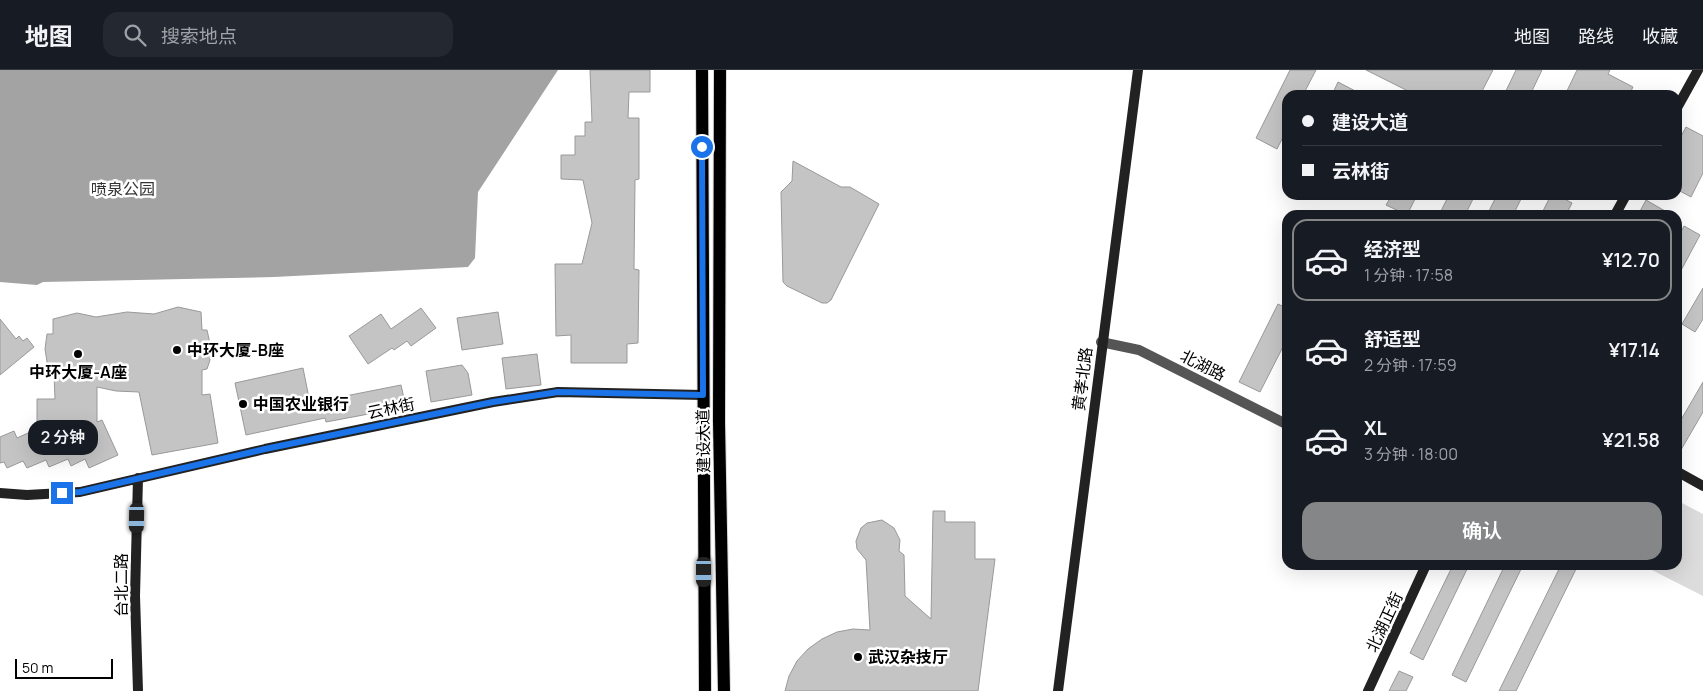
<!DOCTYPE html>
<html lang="zh">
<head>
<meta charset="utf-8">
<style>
  body { margin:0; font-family:Manrope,"Noto Sans SC",sans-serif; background:#242831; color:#f1f3f6; height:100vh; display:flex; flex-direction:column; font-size:19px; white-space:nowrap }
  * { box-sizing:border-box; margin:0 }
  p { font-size:16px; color:#9ea1a6 }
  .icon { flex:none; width:28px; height:28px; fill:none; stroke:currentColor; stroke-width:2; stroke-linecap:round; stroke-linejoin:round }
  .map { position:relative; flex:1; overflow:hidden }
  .details { position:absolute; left:1282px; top:140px; width:400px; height:360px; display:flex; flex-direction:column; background:#171b24; border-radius:15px; box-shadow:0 5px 20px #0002 }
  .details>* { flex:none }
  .hud { position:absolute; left:1282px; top:20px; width:400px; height:110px; border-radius:15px; box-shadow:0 5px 20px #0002; display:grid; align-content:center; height:110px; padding:0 20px; background:#171b24 }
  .scale { position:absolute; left:15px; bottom:12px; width:98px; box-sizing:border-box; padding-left:5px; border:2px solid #000; border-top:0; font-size:14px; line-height:18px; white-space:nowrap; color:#000; -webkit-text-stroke:4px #fff; paint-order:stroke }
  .end { position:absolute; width:22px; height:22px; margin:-11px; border:6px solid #1a73e8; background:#fff; box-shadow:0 0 0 2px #fff }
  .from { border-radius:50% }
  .bubble { position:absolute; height:35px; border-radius:15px; background:#171b24; box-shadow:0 5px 20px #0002; font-size:16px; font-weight:600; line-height:35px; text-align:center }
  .car { position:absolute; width:15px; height:30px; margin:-15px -8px; border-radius:6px; box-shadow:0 0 4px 1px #0007; background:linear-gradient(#222 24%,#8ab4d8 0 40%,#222 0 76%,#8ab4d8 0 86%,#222 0) }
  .hud b { display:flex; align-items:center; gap:18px; height:48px; font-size:19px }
  .hud b+b { border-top:1px solid #363941 }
  .hud i { width:12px; height:12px; background:#f1f3f6 }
  ul { padding:9px 0 0; list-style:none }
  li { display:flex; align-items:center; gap:15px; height:82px; margin:0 10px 8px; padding:0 10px; border:2px solid transparent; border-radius:15px }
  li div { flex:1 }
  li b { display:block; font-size:19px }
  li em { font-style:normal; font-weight:600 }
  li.current { border-color:#858687 }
  li>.icon { width:45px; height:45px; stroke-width:1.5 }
  .button { display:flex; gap:10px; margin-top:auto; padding:10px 20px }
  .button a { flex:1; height:58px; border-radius:15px; background:#858687; color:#fff; font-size:20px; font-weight:600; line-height:58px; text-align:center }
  header { display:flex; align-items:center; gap:30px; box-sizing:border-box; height:70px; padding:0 25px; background:#171b24; border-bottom:1px solid #363941 }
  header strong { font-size:24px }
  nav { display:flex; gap:28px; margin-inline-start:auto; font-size:18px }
  .search { width:350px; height:45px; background:#242831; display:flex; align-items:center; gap:12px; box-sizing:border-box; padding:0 18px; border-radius:15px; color:#9ea1a6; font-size:19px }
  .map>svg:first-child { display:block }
  .green { fill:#dcdcdc }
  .water { fill:#a3a3a3 }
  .building { fill:#c4c4c4; stroke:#999 }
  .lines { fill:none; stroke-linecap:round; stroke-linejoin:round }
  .primary-casing { stroke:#dbdbdb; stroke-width:14 }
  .street { stroke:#555; stroke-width:10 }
  .secondary { stroke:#222; stroke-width:10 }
  .primary { stroke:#000; stroke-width:12 }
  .route { stroke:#1a73e8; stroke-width:6 }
  .poi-dot { fill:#000; stroke:#fff; stroke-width:2 }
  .labels { text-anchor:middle; stroke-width:5; stroke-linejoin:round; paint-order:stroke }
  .park-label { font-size:16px; fill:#333; stroke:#fff }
  .poi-label { font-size:16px; font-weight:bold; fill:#000; stroke:#fff; text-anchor:start }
  .street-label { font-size:16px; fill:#000; stroke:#fff }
</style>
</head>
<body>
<header>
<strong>地图</strong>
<div class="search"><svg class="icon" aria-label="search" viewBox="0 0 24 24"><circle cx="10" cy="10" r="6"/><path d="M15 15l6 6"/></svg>搜索地点</div>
<nav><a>地图</a><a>路线</a><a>收藏</a></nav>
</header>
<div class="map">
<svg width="1703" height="621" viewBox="0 0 1703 621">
  <rect width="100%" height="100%" fill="#fff"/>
  <path class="green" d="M1678,431l25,13v82l-61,-31h36z"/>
  <path class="water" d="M0,0h558l-80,122 -3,66 -7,9 -194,10 -231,5 -6,3 -37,-3z"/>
  <path class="building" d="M590,0h60v22h-21l-1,26h11v61l-4,1 -1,89 5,1 -1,73 -11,1v19h-56v-28l-15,1 -1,-72h27l10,-41 -9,-43 -22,-1v-24h14v-19h10v-14h7z
    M1290,0h26l-13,25h-15v32l-11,22 -21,-11z
    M1366,0h127l-13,25h-64z
    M1516,0h26l-12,25h-26z
    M1577,0h33l-2,4 25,13 -4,8h-64z
    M1338,12l25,13h-31z
    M1686,57l17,9v37l-12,24 -13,-7v-48z
    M793,91l48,26h9l29,17 -48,96 -4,3h-5l-35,-17 -4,-4 -2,-90 11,-11z
    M1392,125h25l-10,20 -21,-10z
    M1449,125h26l-10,20h-26z
    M1497,125h26l-10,20h-26z
    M1551,125h6l15,8 -6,12h-25z
    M1646,130l26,15h-34z
    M1684,156l16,9 -22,41v-38z
    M1703,218v31l-8,13 -13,-8z
    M1278,234l10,5v28l-28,55 -21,-10z
    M178,237l23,5 1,18h5l2,9 1,21 -3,9 -5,1v25l8,-1 8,49 -66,12 -13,-63 -23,-1 -19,-4v35l5,-2 16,35 -29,13 -4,-9 -14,7 -3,-7 -19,8 -3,-7 -19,8 -4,-7 -16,7 -3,-6 -4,1v-26l14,-6 3,7 20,-9v-30h18l-1,-25h-5l-4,-25 2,-15h6v-15l24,-6 19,4 31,-5 27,2z
    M421,238l15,20 -25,18 -4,-5 -13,9 -2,-2 -24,16 -19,-28 32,-22 10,15z
    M498,242l5,32 -41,6 -5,-32z
    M0,249l16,20 3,-3 4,5 4,-3 7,9 -34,28z
    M537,284l4,31 -35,4 -4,-31z
    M462,295l6,8 4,22 -41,7 -5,-31z
    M303,298l7,35 91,-18 5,22 -80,15 -1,-4 -79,17 -11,-52z
    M1703,312v30l-25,43v-30z
    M933,441h12v11h30v37h20l-17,132h-193l4,-15 8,-15 11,-12 14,-10 15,-7 16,-3 17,1 -4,-70 -9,-11 -1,-8 5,-13 6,-5 15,-3 12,8 6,12 -1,11 5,4 1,41 26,23z
    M1453,495h16l-46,95 -13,-7z
    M1505,495h18l-57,117 -14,-7z
    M1561,495h17l-62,126h-17z
    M1399,601l14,6 -7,14h-17z"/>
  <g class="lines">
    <g class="primary-casing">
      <path id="primary" d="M702,0l3,621
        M720,0l-1,352 5,269"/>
    </g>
    <path class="street" d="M1101,272l38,8 149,75"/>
    <path class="secondary" d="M1678,36l20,-36
      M1615,145l11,-20
      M1678,402l25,14
      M138,408l-3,118 3,95
      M0,423l27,2 53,-3 185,-43 228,-47 65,-10 145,3
      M1058,621l80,-621
      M1368,621l58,-126"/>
    <use href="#primary" class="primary"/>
  </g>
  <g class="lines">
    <path class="route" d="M62,423l18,-1 185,-43 228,-47 65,-10 145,3 -1,-248"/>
  </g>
  <g class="poi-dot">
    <circle cx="177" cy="280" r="5"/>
    <circle cx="78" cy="284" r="5"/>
    <circle cx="243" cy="334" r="5"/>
    <circle cx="858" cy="587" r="5"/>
  </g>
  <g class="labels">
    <g class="park-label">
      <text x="123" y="125">喷泉公园</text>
    </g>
    <g class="poi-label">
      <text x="187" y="286">中环大厦-B座</text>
      <text x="78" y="308" text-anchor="middle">中环大厦-A座</text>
      <text x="253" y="340">中国农业银行</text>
      <text x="868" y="593">武汉杂技厅</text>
    </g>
    <g class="street-label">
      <text transform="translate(1203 295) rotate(27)" y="6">北湖路</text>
      <text transform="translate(1082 309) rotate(-83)" y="6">黄孝北路</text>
      <text transform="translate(391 338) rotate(-12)" y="6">云林街</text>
      <text transform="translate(703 371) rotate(-91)" y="6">建设大道</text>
      <text transform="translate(121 515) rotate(-90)" y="6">台北二路</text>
      <text transform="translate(1384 552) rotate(-65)" y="6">北湖正街</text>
    </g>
  </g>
</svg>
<div class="scale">50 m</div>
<i class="end from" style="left:702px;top:77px"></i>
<i class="end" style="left:62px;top:423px"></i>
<div class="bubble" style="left:28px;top:350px;width:70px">2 分钟</div>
<i class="car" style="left:137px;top:448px;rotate:181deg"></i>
<i class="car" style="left:704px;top:502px;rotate:180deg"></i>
<div class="hud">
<b><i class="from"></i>建设大道</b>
<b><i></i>云林街</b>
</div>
<section class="details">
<ul>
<li class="current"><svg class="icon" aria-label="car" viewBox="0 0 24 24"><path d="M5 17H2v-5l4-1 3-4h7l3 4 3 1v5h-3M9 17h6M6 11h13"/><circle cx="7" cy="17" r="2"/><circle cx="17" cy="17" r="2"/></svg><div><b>经济型</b><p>1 分钟 · 17:58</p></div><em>¥12.70</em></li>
<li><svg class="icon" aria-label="car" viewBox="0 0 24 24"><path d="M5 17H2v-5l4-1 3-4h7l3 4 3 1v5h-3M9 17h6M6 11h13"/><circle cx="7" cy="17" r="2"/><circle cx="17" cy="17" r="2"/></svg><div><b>舒适型</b><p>2 分钟 · 17:59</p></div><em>¥17.14</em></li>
<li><svg class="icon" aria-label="car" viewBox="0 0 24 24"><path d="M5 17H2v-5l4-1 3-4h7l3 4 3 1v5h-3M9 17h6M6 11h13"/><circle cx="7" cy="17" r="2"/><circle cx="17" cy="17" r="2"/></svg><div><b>XL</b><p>3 分钟 · 18:00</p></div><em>¥21.58</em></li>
</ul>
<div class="button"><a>确认</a></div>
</section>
</div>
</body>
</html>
